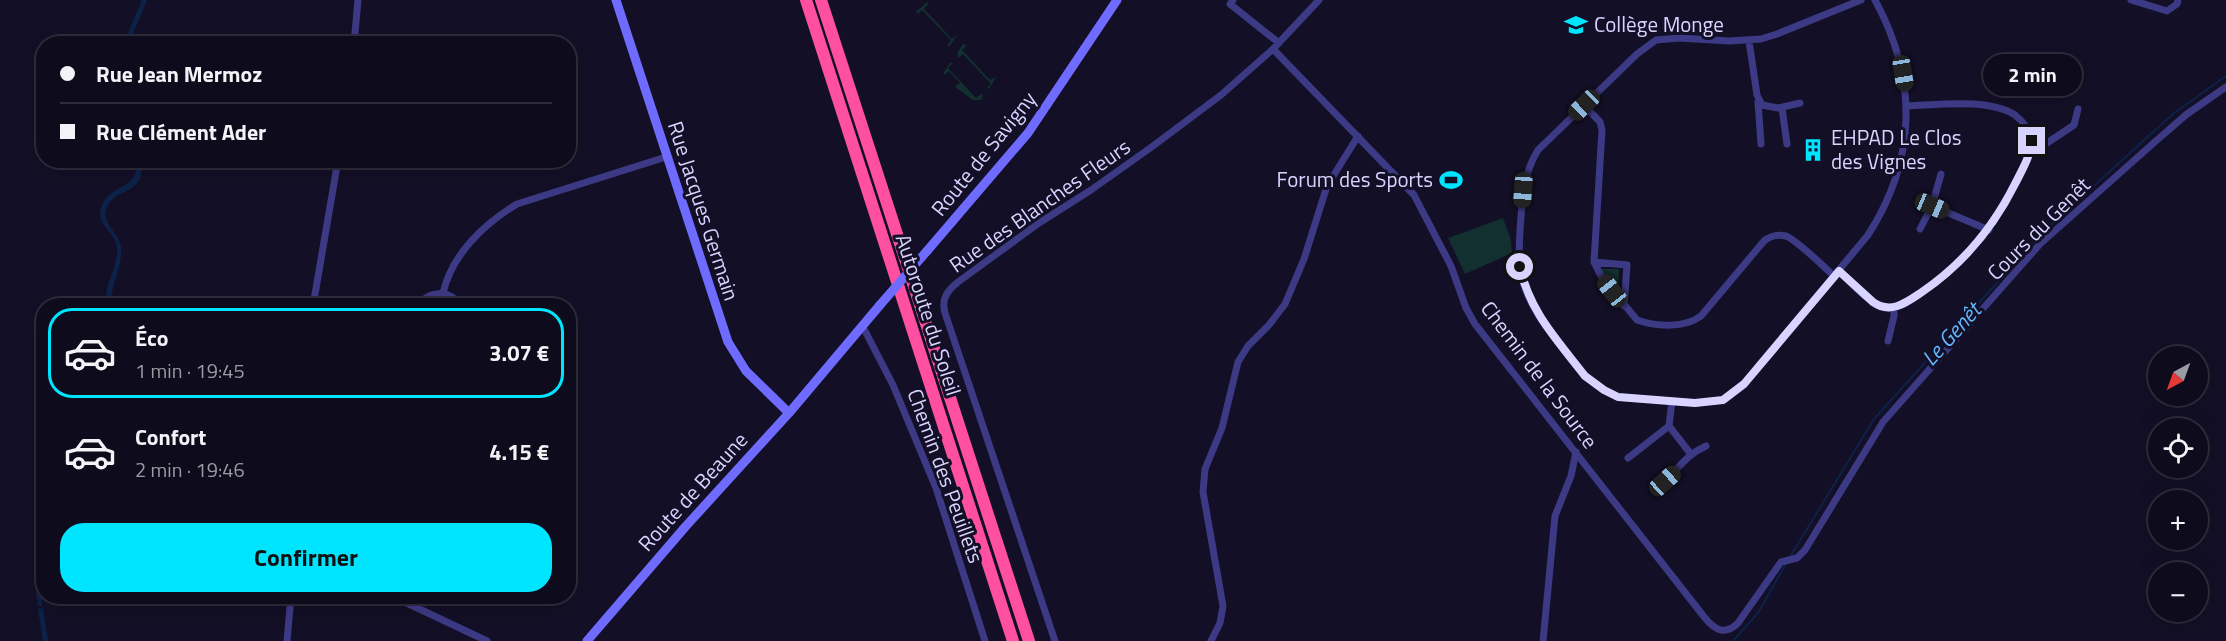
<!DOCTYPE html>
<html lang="fr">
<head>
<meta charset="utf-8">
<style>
  body { margin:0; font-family:"Titillium Web",sans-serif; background:#171425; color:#f1f3f6; height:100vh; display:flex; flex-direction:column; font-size:22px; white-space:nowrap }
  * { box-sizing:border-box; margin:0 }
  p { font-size:20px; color:#9b9ba3 }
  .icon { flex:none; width:33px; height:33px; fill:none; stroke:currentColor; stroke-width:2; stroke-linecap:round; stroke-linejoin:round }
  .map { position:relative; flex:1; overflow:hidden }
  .side { position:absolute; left:36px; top:298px; width:540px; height:306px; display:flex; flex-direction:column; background:#0e0b1c; border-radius:24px; box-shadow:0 6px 24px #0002,0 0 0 2px #2e2b3b }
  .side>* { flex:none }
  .banner { position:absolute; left:36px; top:36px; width:540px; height:132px; border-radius:24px; box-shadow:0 6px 24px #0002,0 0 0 2px #2e2b3b; display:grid; align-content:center; height:132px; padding:0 24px; background:#0e0b1c }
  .needle { width:39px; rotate:221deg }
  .controls { position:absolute; left:2148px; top:346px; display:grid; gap:12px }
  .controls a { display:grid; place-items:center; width:60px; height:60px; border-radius:50%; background:#0e0b1c; box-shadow:0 6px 24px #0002,0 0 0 2px #2e2b3b; font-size:30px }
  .end { position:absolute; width:27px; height:27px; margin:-14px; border:8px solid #d9d4ff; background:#111; box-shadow:0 0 0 3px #111 }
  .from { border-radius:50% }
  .bubble { position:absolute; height:42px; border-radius:21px; background:#0e0b1c; box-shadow:0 6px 24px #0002,0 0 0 2px #2e2b3b; font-size:20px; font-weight:700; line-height:42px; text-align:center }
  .car { position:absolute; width:18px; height:36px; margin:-18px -9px; border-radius:8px; box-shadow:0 0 4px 2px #0007; background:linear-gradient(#222 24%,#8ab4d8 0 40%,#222 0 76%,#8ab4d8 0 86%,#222 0) }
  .banner b { display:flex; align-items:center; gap:21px; height:57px; font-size:22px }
  .banner b+b { border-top:2px solid #2e2b3b }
  .banner i { width:15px; height:15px; background:#f1f3f6 }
  ul { padding:10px 0 0; list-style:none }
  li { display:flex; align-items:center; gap:18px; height:90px; margin:0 12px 9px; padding:0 12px; border:3px solid transparent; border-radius:24px }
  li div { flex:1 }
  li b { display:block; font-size:22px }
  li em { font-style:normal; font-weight:700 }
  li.selected { border-color:#00e5ff }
  li>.icon { width:54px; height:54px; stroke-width:1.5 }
  .action { display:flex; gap:12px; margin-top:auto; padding:12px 24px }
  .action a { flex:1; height:69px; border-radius:24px; background:#00e5ff; color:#111; font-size:24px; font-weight:700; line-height:69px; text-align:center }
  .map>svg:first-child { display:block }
  .green { fill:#12302f }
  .water { fill:#0c2248 }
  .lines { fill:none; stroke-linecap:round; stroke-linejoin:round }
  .stream { stroke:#0c2248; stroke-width:2 }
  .minor { stroke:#3d3a85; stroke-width:7 }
  .secondary { stroke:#6f6bff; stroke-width:9 }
  .motorway { stroke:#ff4fa3; stroke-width:12 }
  .secondary-bridge { stroke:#6f6bff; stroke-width:9 }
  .route { stroke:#d9d4ff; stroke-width:8 }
  .labels { text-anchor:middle; stroke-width:6; stroke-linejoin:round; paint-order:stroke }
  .poi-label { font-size:21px; fill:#d9d4ff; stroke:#130f26; text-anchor:start }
  .street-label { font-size:21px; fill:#d9d4ff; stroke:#130f26 }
  .water-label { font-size:22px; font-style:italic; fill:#62b6ff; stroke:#130f26 }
</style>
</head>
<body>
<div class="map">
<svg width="2226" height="641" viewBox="0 0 2226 641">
  <rect width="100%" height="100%" fill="#130f26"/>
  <path class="green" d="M927,2l1,2 -4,5 28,30 5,-4 -7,11 -3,-1 4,-5 -29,-30 -4,4 -2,-2z
    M963,44l4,1 -5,5 28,30 6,-3 -7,12 -2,-1 4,-4 -28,-30 -5,4 -1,-5z
    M950,63h3l-5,5 28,30 5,-4 2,1 -2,5h-8l-18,-13 5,-4 -11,-12 -5,4v-3z
    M1503,218l8,22 1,13 -47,21 -17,-36z
    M1600,269h19l-1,24z"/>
  <path class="water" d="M142,0h5l-18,43h-5z
    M137,161h5c-1,5 0,13 -2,18 -6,13 -25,13 -32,26 -10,17 11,26 13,42 2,21 -12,38 -9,59h-5c-5,-21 12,-38 10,-59 -2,-16 -23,-23 -15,-42 8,-21 37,-15 35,-44z
    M43,557l-2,25 1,24h-4l-2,-14z
    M43,608l5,33h-5l-5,-32z"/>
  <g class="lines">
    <path class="stream" d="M1790,557l84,-138 170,-188 129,-117 53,-38
      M1733,641l25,-28 29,-51"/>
    <path class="minor" d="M1233,0l-3,4 49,39
      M1861,0l-84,34 -16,5 -32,2 -50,-3 -23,2 -19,14 -99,96c-13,21 -15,42 -17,66 -1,17 -3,34 -1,51 5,43 40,76 65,109l19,14 14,7 77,6 28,-3 21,-16 124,-149c49,-76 50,-156 7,-235
      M2131,0l36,11 10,-7 1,-4
      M1749,41l8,54 5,10 16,3 22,-5
      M354,44l4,-44
      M1273,49l141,146 37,71 15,42 9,16 230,294c10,12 20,18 33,5l43,-61 16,-4 8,-8 78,-128 157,-178 117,-104 30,-26 39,-27
      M1758,102l3,42
      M1584,105l16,17 2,8 -8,132 7,14 36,44c20,7 48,8 64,-4l63,-75c6,-5 14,-7 22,-5 12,5 38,31 48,40
      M1782,108l5,36
      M2030,150l8,-1 36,-24 4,-16
      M1932,206l57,24
      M1920,229l12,-23 9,-32
      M1594,262l33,3 -3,41
      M1511,271l9,-4
      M1839,271c11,10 34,38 50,37 12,0 23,-9 32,-16 45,-30 74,-68 98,-117 5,-9 13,-22 13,-33 -1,-10 -9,-21 -17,-27 -27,-17 -77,-10 -108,-9
      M443,293c9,-39 41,-69 74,-89l149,-47
      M313,306l25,-146
      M418,306c11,-16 32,-17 42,0
      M863,327l30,58 43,103 49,153
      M1888,341l6,-25v-9
      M1669,426l21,27
      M1628,458l41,-32 3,-25
      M1665,481c16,-15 21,-26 41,-35
      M394,597l93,44
      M287,641l4,-44
      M1055,641l-110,-328c-4,-14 2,-22 13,-31l81,-59 52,-33 62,-44 68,-51 52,-46 46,-49
      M1211,641l9,-18 3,-17 -20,-114 2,-23 17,-41 16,-66 10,-16 21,-21 16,-21 19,-45 23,-73 31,-50
      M1543,641l12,-125 16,-40 5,-24"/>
    <path class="secondary" d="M616,0l112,342 18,29 43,42
      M927,251l101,-118 89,-133
      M587,641l99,-115 103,-113 91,-108"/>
    <path class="motorway" d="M806,0l207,641
      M821,0l208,641"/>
    <path class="secondary-bridge" d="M880,305l47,-54"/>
  </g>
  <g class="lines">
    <path class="route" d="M1520,267c9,44 38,74 65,109l19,14 14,7 77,6 28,-3 21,-16 95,-113 34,31c18,13 34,0 49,-10 41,-28 71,-64 93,-108 7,-14 15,-27 17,-43"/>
  </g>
  <defs>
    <g id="school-bare" transform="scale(1.8)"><path d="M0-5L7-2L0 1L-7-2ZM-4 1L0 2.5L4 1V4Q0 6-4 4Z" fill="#00e5ff" stroke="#130f26" stroke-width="2.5" paint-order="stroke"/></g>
    <g id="building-bare" transform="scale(1.8)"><path d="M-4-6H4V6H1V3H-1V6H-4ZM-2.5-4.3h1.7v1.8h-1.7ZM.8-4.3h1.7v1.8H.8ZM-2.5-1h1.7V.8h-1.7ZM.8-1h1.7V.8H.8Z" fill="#00e5ff" stroke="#130f26" stroke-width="2.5" paint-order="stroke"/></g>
    <g id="stadium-bare" transform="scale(1.8)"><path d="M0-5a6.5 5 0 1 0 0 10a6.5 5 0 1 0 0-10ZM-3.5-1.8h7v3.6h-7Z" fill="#00e5ff" stroke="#130f26" stroke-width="2.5" paint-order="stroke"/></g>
  </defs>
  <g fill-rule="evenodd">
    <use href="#school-bare" x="1576" y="25"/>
    <use href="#building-bare" x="1813" y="150"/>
    <use href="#stadium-bare" x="1451" y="180"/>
  </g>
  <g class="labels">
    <g class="poi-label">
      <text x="1594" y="32">Collège Monge</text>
      <text x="1831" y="145">EHPAD Le Clos<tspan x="1831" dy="24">des Vignes</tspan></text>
      <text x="1433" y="187" text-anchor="end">Forum des Sports</text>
    </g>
    <g class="street-label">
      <text transform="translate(984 154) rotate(-51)" y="7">Route de Savigny</text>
      <text transform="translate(1040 206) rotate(-35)" y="7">Rue des Blanches Fleurs</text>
      <text transform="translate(703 211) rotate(72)" y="7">Rue Jacques Germain</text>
      <text transform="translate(2039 229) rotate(-45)" y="7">Cours du Genêt</text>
      <text transform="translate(928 315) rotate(72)" y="7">Autoroute du Soleil</text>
      <text transform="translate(1539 375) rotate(53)" y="7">Chemin de la Source</text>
      <text transform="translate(945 476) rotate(70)" y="7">Chemin des Peuillets</text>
      <text transform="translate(693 492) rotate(-48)" y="7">Route de Beaune</text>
    </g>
    <g class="water-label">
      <text transform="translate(1951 334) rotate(-48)" y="8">Le Genêt</text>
    </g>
  </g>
</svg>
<div class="controls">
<a><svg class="needle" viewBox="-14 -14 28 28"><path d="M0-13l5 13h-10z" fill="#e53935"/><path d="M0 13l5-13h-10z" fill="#9b9ba3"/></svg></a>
<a><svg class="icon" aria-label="locate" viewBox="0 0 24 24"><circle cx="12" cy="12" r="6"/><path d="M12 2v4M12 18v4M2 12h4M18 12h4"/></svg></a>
<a>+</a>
<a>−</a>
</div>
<i class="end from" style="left:1520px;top:267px"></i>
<i class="end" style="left:2032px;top:141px"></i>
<div class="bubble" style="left:1983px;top:54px;width:99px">2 min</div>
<i class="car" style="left:1903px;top:73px;rotate:171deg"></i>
<i class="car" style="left:1584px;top:105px;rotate:226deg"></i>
<i class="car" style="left:1523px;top:190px;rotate:184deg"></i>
<i class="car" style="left:1932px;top:206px;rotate:113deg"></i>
<i class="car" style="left:1612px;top:291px;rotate:322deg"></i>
<i class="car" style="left:1665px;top:481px;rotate:48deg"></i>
<div class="banner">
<b><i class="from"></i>Rue Jean Mermoz</b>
<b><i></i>Rue Clément Ader</b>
</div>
<section class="side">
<ul>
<li class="selected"><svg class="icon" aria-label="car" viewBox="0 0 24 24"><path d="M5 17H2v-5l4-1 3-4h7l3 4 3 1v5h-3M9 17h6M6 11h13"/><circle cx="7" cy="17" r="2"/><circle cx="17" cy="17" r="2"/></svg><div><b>Éco</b><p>1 min · 19:45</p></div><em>3.07 €</em></li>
<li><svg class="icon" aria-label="car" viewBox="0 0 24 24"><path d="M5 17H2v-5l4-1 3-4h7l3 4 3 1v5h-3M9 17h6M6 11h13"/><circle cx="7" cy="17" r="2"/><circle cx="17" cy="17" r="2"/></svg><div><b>Confort</b><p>2 min · 19:46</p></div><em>4.15 €</em></li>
</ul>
<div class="action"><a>Confirmer</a></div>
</section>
</div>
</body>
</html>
